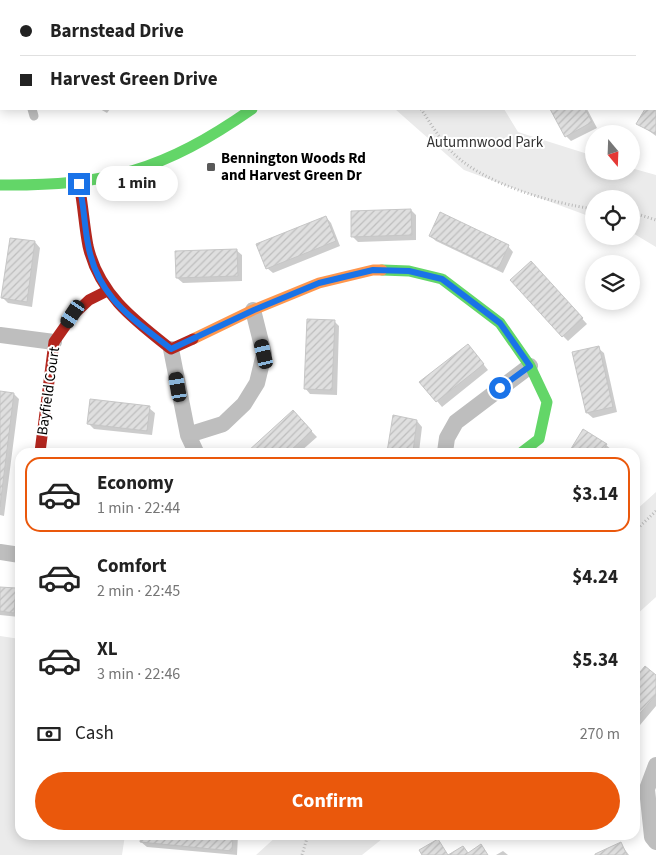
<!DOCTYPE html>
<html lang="en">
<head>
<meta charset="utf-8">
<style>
  body { margin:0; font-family:"Source Sans 3",sans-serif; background:#f2f2f2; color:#222; height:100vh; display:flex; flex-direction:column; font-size:19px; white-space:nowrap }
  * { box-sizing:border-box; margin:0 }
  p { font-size:16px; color:#767676 }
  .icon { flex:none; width:28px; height:28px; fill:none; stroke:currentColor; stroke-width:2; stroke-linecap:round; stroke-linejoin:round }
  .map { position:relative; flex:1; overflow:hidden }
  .sheet { position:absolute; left:15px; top:448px; width:625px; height:392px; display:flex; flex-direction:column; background:#fff; border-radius:15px; box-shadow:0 2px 12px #0003 }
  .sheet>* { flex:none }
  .banner { position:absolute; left:0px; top:0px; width:656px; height:110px; box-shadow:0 2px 12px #0003; display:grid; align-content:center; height:110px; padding:0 20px; background:#fff }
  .needle { width:32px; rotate:161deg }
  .buttons { position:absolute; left:585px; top:125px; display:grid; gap:10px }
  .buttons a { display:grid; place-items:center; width:55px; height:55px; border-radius:50%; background:#fff; box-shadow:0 2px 12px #0003; font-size:25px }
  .end { position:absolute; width:22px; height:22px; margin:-11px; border:6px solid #1a73e8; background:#fff; box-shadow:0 0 0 2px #fff }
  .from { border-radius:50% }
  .bubble { position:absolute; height:35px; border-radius:18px; background:#fff; box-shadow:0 2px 12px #0003; font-size:16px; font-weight:700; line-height:35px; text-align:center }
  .car { position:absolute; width:15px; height:30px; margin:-15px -8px; border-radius:6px; box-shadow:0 0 4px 1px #0007; background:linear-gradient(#222 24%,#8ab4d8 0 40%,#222 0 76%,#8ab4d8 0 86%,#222 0) }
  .banner b { display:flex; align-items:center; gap:18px; height:48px; font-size:19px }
  .banner b+b { border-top:1px solid #e0e0e0 }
  .banner i { width:12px; height:12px; background:#222 }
  ul { padding:9px 0 0; list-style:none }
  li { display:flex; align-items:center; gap:15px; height:75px; margin:0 10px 8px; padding:0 10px; border:2px solid transparent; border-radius:15px }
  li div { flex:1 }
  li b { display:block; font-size:19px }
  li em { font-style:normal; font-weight:700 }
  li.selected { border-color:#ea580c }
  li>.icon { width:45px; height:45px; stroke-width:1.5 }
  .pay { display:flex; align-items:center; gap:12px; height:55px; padding:0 20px; font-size:19px }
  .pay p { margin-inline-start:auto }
  .action { display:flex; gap:10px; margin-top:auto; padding:10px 20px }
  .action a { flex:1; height:58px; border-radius:30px; background:#ea580c; color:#fff; font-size:20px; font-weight:700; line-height:58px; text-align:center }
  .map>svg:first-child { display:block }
  .park { fill:#ebebeb }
  .shadow { fill:#0003 }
  .building { fill:url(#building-hatch); stroke:#c6c6c6 }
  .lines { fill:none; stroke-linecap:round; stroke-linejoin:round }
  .path { stroke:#b9b9b9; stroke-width:3; stroke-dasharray:1 2.5; stroke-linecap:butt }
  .lane { stroke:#bebebe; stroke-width:9 }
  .street { stroke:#bebebe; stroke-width:16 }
  .fast { stroke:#63d668; stroke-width:11 }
  .slow { stroke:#ff974d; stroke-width:11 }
  .jam { stroke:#b3261e; stroke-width:11 }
  .route { stroke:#1a73e8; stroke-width:6 }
  .poi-dot { fill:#595959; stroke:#fff; stroke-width:2 }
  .labels { text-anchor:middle; stroke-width:4; stroke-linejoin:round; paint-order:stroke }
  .park-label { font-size:15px; fill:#323232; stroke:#fff }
  .poi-label { font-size:15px; font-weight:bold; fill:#000; stroke:#fff; text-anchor:start }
  .street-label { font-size:15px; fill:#000; stroke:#fff }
</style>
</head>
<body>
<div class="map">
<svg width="656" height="855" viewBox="0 0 656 855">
  <defs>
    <pattern id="building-hatch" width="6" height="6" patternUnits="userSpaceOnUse" patternTransform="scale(1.25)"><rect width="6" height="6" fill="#dfdfdf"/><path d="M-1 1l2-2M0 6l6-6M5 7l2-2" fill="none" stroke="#bebebe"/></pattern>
  </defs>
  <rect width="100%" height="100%" fill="#fff"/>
  <path class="park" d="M395,109h109l14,23 76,24v15h37v-3l25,7v72l-25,-15v-33h-37v19l-130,-48z
    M656,492v105l-21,19v-105z
    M0,636l20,3v196h105l-3,20h-122z
    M278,835h109l-25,20h-106z"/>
  <path class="shadow" d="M209,0h19l2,1h-26z
    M236,0h28v1h-28z
    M100,109h10l-3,4z
    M551,109h36l10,19 -26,13 -5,-5z
    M647,109l9,2v25l-18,-13z
    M411,210l5,5v25l-58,2 -6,-6z
    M326,217l5,6 9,23 -67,27 -6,-5z
    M430,236l78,10 5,6 -10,21 -67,-32z
    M11,239l24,3 5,6 -8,59 -24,-4 -5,-5z
    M236,250l6,5v26l-59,2 -6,-5z
    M536,268l51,56 -19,17 -5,-5z
    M334,321l5,5 -2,69 -27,-1 -5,-6z
    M598,348l6,5 13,59 -24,6 -6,-5z
    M473,351l15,19 -46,37 -5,-6z
    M0,392l14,2 5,5 -15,117 -4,-1z
    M149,408l6,5 -3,22 -58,-6 -6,-6z
    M293,412l24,25 -17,15h-52z
    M394,417l23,4 5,6 -3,25h-30z
    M584,431l22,14 6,5 -2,2h-40z
    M0,588l16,1 4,5 -1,23 -19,-2z
    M656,677v29l-21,25v-51z
    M142,835h96l-1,20 -90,-8 -6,-5z
    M620,843l9,12h-32z
    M503,851l5,4h-12z"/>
  <path class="building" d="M550,109h35l7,13 -27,15z
    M645,109h11v25l-20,-10z
    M411,209l1,26 -61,2v-26z
    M440,212l69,33 -11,24 -69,-33z
    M326,216l10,25 -70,28 -10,-25z
    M10,238l25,3 -8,61 -26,-4z
    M237,249l1,27 -62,2 -1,-27z
    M531,261l52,57 -21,19 -52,-57z
    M307,319l28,1 -3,70 -28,-1z
    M468,344l16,20 -48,38 -17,-20z
    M599,346l14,61 -27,6 -14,-61z
    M0,391l14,2 -14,114z
    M90,399l60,7 -3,25 -60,-7z
    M293,410l19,21 -23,21h-42z
    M393,415l24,5 -4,32h-26z
    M583,429l24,15 -5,8h-33z
    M0,587l16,1 -2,25 -14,-2z
    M645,666l11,9v20l-21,24v-41z
    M141,835h92l-1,16 -92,-9z
    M438,839l10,16h-26l-3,-5z
    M621,842l6,13h-32v-1z
    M481,844l7,11h-40l15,-9 5,7z"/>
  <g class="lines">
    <path class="path" d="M421,109c9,13 18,29 29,41 30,33 101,53 144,59
      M631,212l25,8
      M635,531l21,-20
      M302,855l6,-20"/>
    <path class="lane" d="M32,109l2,7"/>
    <path class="street" d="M319,0v1
      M165,1l2,-1
      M0,98l1,-1
      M0,335l54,7
      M171,349l17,86 8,17
      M188,435l35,-11 21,-20 13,-21 7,-29 -11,-44
      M445,452l2,-14 9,-16 74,-56
      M0,552l20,3
      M656,765l-9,24 5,48 4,5"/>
    <path class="fast" d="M417,1l3,-1
      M0,185c108,1 163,-14 252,-76
      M382,270l27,1 33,8 58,44 30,43 17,36 -8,37 -17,13"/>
    <path class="slow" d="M193,339l60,-29 66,-27 54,-13h9"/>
    <path class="jam" d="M79,184c4,20 5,41 9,62 11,48 46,74 83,103l22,-10
      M40,452l14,-110 19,-27 16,-15 16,-8"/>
  </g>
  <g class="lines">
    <path class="route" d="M79,184c5,20 5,40 9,60 9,53 44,74 83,105l83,-39 65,-27 54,-13 36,1 33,8 58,44 30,43 -30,22"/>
  </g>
  <rect class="poi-dot" x="206" y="162" width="10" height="10" rx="2.5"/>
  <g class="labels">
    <g class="park-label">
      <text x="485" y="147">Autumnwood Park</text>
    </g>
    <g class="poi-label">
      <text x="221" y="163">Bennington Woods Rd<tspan x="221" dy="17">and Harvest Green Dr</tspan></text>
    </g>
    <g class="street-label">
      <text transform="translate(48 391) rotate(-82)" y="5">Bayfield Court</text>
    </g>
  </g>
</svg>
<div class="buttons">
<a><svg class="needle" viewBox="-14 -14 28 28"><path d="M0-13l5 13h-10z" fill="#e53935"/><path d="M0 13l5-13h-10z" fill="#767676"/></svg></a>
<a><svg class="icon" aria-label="locate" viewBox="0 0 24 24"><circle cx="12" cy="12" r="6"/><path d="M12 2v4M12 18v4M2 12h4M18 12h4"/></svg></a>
<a><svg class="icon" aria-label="layers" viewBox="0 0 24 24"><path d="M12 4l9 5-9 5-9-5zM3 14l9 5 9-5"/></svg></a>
</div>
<i class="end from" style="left:500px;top:388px"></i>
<i class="end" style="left:79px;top:184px"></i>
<div class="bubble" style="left:96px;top:166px;width:82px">1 min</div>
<i class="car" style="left:73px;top:314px;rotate:214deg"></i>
<i class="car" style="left:264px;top:354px;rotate:347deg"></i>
<i class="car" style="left:178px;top:387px;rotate:350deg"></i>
<div class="banner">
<b><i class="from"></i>Barnstead Drive</b>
<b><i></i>Harvest Green Drive</b>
</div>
<section class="sheet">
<ul>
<li class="selected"><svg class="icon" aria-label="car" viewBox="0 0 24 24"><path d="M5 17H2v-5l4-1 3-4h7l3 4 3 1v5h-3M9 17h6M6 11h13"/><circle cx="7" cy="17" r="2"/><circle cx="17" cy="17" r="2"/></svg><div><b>Economy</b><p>1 min · 22:44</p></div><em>$3.14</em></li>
<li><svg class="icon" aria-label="car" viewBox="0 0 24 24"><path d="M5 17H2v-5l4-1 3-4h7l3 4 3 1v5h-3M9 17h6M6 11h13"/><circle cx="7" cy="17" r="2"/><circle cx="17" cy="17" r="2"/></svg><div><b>Comfort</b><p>2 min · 22:45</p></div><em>$4.24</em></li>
<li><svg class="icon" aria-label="car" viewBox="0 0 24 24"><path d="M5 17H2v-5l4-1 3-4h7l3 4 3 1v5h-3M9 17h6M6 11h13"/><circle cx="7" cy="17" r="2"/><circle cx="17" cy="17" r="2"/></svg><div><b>XL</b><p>3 min · 22:46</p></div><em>$5.34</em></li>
</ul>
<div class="pay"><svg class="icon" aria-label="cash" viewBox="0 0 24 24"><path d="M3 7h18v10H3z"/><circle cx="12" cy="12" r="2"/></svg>Cash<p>270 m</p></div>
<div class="action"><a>Confirm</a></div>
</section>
</div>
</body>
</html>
